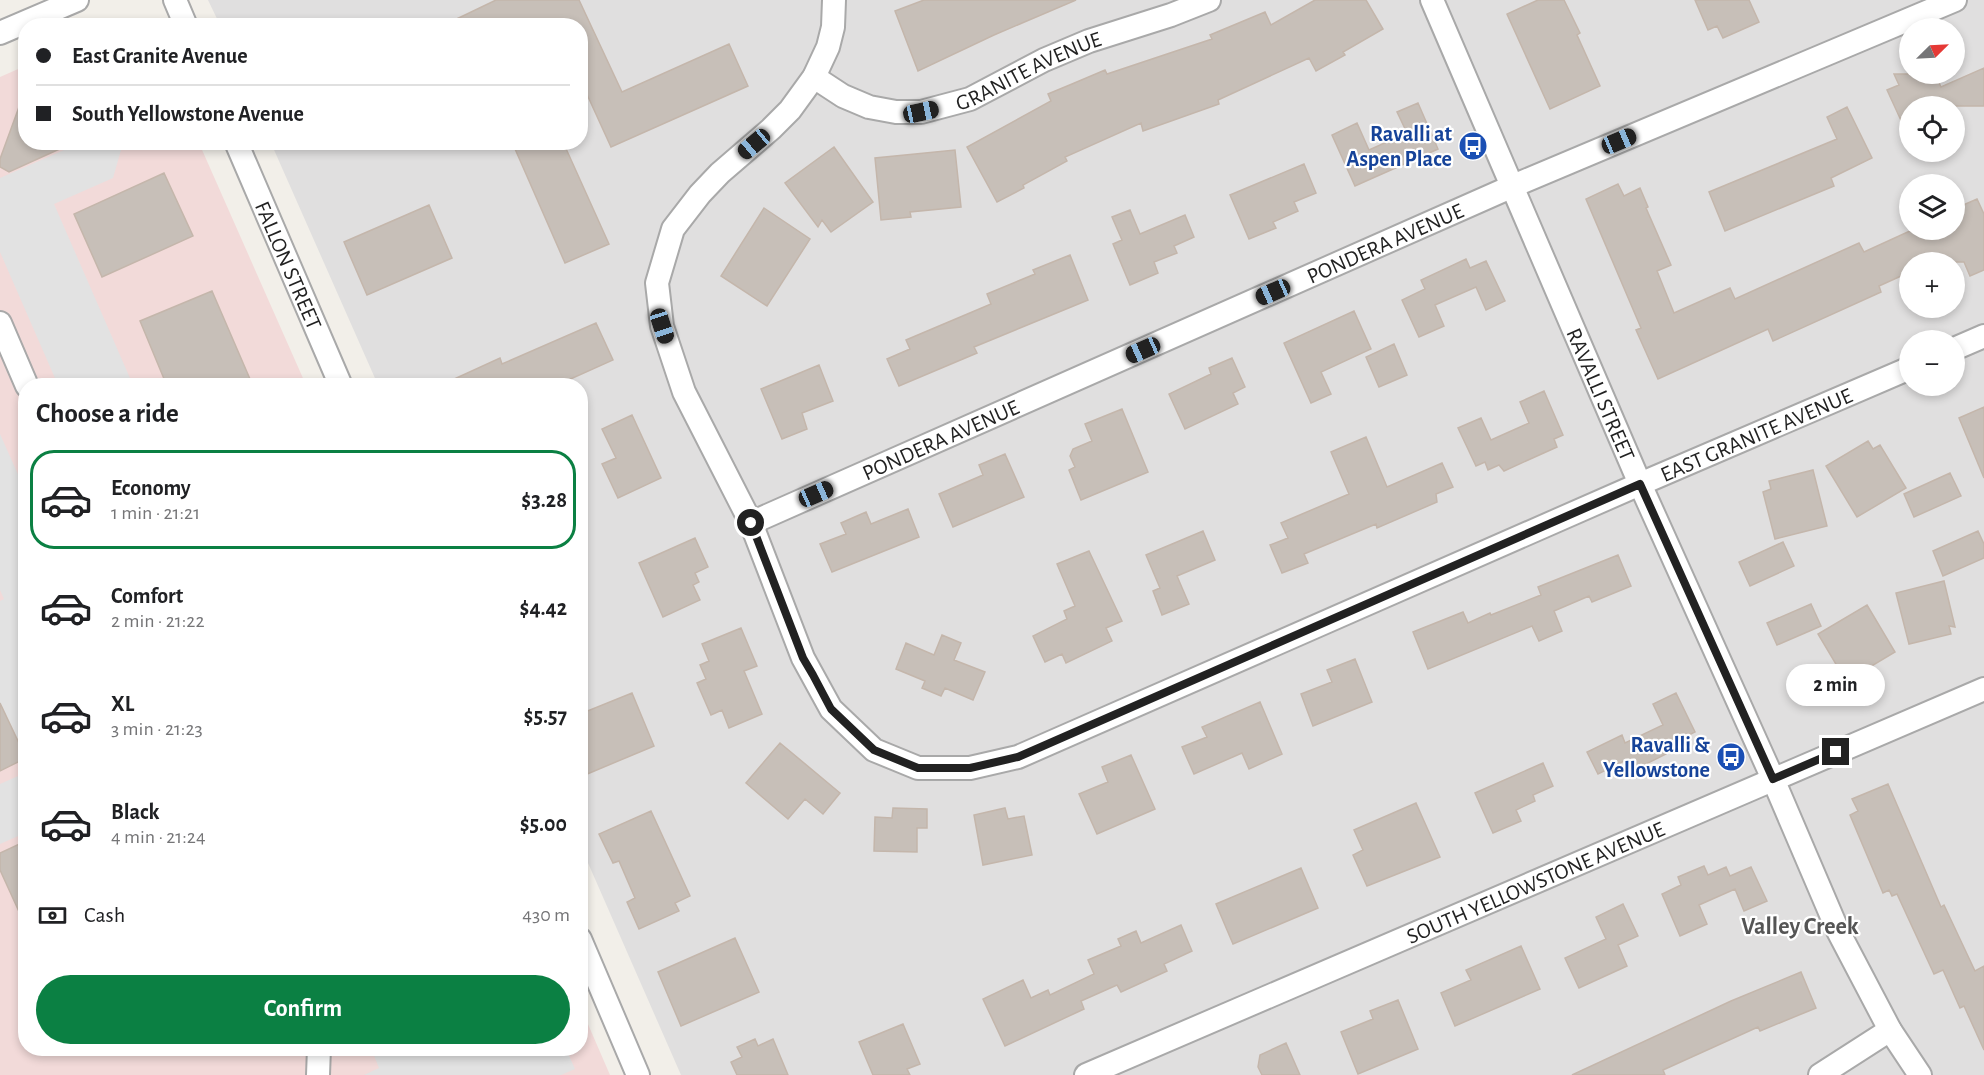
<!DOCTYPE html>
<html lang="en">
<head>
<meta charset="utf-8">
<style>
  body { margin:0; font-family:"Alegreya Sans",sans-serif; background:#f2f2f2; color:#202124; height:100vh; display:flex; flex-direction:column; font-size:22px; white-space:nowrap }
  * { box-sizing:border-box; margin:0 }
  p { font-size:20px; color:#757577 }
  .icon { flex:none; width:33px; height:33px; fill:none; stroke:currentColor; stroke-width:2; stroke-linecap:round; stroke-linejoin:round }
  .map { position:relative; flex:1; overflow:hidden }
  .sheet { position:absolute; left:18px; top:378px; width:570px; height:678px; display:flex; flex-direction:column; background:#fff; border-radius:24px; box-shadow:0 3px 9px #0003 }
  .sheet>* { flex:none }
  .banner { position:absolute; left:18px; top:18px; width:570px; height:132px; border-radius:24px; box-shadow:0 3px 9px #0003; display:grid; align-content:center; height:132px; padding:0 18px; background:#fff }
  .needle { width:39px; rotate:66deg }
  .buttons { position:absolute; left:1899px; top:18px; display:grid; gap:12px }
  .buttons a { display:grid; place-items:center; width:66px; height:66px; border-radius:50%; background:#fff; box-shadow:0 3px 9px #0003; font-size:30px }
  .end { position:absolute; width:27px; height:27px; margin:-14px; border:8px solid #222; background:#fff; box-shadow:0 0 0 3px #fff }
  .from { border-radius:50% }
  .bubble { position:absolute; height:42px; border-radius:21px; background:#fff; box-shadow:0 3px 9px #0003; font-size:20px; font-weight:700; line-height:42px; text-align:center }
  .car { position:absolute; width:18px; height:36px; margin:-18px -9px; border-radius:8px; box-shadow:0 0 4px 2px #0007; background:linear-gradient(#222 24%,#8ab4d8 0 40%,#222 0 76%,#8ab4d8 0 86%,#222 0) }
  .banner b { display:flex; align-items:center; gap:21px; height:57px; font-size:22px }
  .banner b+b { border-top:2px solid #e0e0e0 }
  .banner i { width:15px; height:15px; background:#202124 }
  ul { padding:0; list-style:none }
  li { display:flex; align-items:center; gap:18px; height:99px; margin:0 12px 9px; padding:0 6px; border:3px solid transparent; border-radius:24px }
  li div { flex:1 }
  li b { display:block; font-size:22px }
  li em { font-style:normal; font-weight:700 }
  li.current { border-color:#0b8043 }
  li>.icon { width:54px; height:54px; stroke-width:1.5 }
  h2 { padding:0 18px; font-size:27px; line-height:72px }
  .pay { display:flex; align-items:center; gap:15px; height:66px; padding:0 18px; font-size:22px }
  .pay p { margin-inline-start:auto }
  .button { display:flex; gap:12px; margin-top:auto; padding:12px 18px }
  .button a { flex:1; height:69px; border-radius:36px; background:#0b8043; color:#fff; font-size:24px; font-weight:700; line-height:69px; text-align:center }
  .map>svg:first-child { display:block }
  .residential { fill:#e0dfdf; fill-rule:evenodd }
  .commercial { fill:#f2dad9 }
  .parking { fill:#e2e2e2 }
  .building { fill:#c7bfb8; stroke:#c4b6ab; stroke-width:1.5 }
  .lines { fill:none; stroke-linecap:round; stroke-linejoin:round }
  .minor-casing { stroke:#a9a9a9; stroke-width:26 }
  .minor { stroke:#fff; stroke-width:22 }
  .route { stroke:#222; stroke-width:8 }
  .labels { text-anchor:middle; stroke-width:4.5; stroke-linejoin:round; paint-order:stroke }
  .street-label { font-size:22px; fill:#222; stroke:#fff }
  .transit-label { font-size:22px; font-weight:bold; fill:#164399; stroke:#fff; text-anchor:end }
  .neighbourhood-label { font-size:24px; font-weight:bold; fill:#555; stroke:#fff }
</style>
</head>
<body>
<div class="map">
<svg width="1984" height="1075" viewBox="0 0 1984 1075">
  <rect width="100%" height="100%" fill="#f2efe9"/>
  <path class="residential" d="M208,0h1776v1075h-1303l-100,-228 -1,-461 -202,-1 -107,-242 309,-1v-116l-360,-1zM1910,28h44v46h-44zM1910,106h44v46h-44zM1910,184h44v46h-44zM1910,262h44v46h-44zM1910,340h44v46h-44z"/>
  <path class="commercial" d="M25,66l1,76 173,1 107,242 -280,1v662h554l1,-40 29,67h-610v-998z"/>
  <path class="parking" d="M80,143h43l-10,35 -59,26 79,181h-75l-58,-133v-74z
    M0,434l25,56v268l-25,-55v-102l4,-2 -4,-9z
    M25,773v60l-25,11v-60z
    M381,1049h185l9,20 -14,6h-197l15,-7 -6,-15z"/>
  <path class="building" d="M496,0h83l43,92 107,-48 19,42 -137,61 -31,-68v-53h-138z
    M924,0h152l-82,35 -76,36 -23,-60z
    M1315,0h51l17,29 -40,23 2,3 -29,16 -7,-13 -91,42 1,4 -76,27 -2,-8 -76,34 2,4 -44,24 1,3 -27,14 -30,-55 84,-46 -3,-7 24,-10 33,-14 2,4 105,-35 -2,-4 55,-23 6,13z
    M1538,0h26l16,33 -3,2 23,51 -50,23 -43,-95z
    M1695,0h54l10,22 -36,16 -6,-12 -9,4z
    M1984,68v38h-74v34l-23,-50 12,-5 -5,-11h41l6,13z
    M23,96h3v46h49l-66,30 -9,-5v-8z
    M1418,103l20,46 -83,37 -23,-51 25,-12 12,27 38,-17 -10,-21z
    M1847,107l25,51 -41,20 3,8 -109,45 -16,-39 128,-53 -10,-22z
    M512,142h51l46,102 -44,19z
    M834,147l39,55 -42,30 -9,-12 -4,7 -33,-44z
    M955,150l6,57 -51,5 1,5 -30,3 -6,-62z
    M1304,164l12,29 -22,9 4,9 -25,11 3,6 -27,11 -19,-44z
    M164,173l29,63 -91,41 -28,-63z
    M1618,184l6,12 16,-8 8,19 -2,1 25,57 -14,6 17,42 56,-25 5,11 124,-56 5,9 48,-22h42v-21l23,-10 7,15v56l-14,6 -6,-14h-54v10l-31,14 2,6 -108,49 -5,-12 -110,50 -22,-49 5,-2 -55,-129z
    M429,205l23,53 -85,37 -23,-53z
    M764,208l46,31 -43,67 -46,-30z
    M1130,210l10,24 45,-19 9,22 -20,9 3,7 -23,9 4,11 -28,12 -17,-41 9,-4 -10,-23z
    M1070,255l18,45 -114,47 3,6 -78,33 -12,-27 23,-10 -4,-9 85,-36 -4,-10 48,-20 -2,-4z
    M1466,259l4,9 16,-7 19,40 -19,9 -10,-23 -41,18 9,21 -25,11 -17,-37 23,-11 -4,-9z
    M212,291l41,95h-86l-27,-65z
    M1354,311l17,38 -50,23 10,22 -20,9 -27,-60z
    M596,323l17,37 -58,26h-116l61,-28 2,6z
    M1394,344l13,31 -28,12 -13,-30z
    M1232,358l13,29 -12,6 5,11 -53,25 -16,-35 42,-20 -2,-6z
    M819,365l14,36 -31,12 5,16 -25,10 -21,-50z
    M1544,391l19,44 -9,4 3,8 -53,24 -5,-6 -11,5 -3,-8 -9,4 -18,-38 23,-10 10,22 38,-17 -9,-21z
    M1984,407v71l-25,-60z
    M1122,409l26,63 -67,28 -12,-30 6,-3 -5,-11 3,-7 19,-8 -7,-17z
    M632,415l29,63 -43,20 -16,-34 14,-6 -14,-29z
    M1366,437l21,50 55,-24 11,24 -17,7 1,8 -60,26 -1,-4 -72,30 4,9 -26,10 -12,-28 18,-7 -7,-15 68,-29 -18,-42z
    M1868,441l5,8 7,-4 26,43 -49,29 -31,-51z
    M1005,454l19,43 -71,30 -14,-33 44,-19 -4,-10z
    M1813,470l14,56 -52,13 -12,-47 8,-3 -2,-8z
    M1950,473l11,23 -47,21 -10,-23z
    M908,509l11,28 -87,35 -12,-28 26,-10 -5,-11 25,-11 5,12z
    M1203,531l12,29 -38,16 12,28 -27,11 -9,-24 7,-3 -14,-33z
    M1978,531l6,13v14l-41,18 -10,-25z
    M695,538l13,29 -13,6 4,9 -6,3 7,15 -37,17 -24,-54z
    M1783,542l11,24 -44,20 -11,-24z
    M1089,551l33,70 -16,7 6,13 -46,22 -4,-9 -17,8 -12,-26 34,-17 -3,-8 11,-5 -18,-42z
    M1618,555l13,31 -39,16 -3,-6 -35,15 8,20 -23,10 -7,-15 -104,43 -15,-37 50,-20 5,11 22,-10 1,2 50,-20 -3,-8z
    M1944,581l11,46 -6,-1 2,8 -42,10 -13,-51z
    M1811,604l10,22 -44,19 -10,-22z
    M1867,605l28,47 -40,24 -6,-11 -9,6 -22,-37z
    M741,628l16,38 -13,5 18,43 -33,14 -7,-18 -11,5 -14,-32 9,-4 -6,-14 9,-4 -7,-17z
    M942,635l19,8 -7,17 31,12 -12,28 -28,-12 -4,8 -19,-8 3,-7 -29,-12 10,-26 28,12z
    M1355,659l17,43 -59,24 -12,-32 31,-12 -5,-12z
    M632,693l22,53 -74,31v-63z
    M1676,693l19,39 -20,10 3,6 -48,24 -6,-11 -26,13 -11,-22 35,-17 3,8 38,-18 -10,-21z
    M1260,702l22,52 -33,15 -7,-16 -48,21 -12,-27 25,-10 -5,-10z
    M0,703l26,55 -26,13z
    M780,743l60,50 -17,21 -18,-15 -17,20 -42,-36z
    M1131,755l24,54 -58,25 -18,-40 29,-12 -6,-15z
    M1543,763l10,23 -20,9 2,6 -19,9 5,11 -28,12 -18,-40z
    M1888,784l53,123 3,-2 31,66 9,-5v84l-20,-44 -4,2 -17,-38 -9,4 -37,-80 -5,2 -3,-6 -6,3 -33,-78 8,-4 -6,-12z
    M1416,803l24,54 -73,29 -14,-31 10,-5 -9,-20z
    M893,808l34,1v19h-10v24l-43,-1 1,-34 17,1z
    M1005,808l3,11 16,-3 8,39 -49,10 -9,-50z
    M651,811l39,85 -15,7 4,8 -40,18 -12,-27 8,-4 -16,-37 -6,2 -14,-29z
    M26,841v86l-26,-57v-17z
    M1704,866l4,9 18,-8 4,9 21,-9 16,34 -23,10 -9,-22 -36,16 8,19 -27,12 -18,-42 19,-9 -3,-8z
    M1301,868l17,40 -85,36 -17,-40z
    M1623,904l15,32 -20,9 9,21 -48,22 -14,-30 41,-19 -10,-22z
    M1181,925l11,26 -28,13 3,7 -46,21 -4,-7 -36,16 3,8 -79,37 -22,-47 40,-19 8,18 17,-8 2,5 44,-21 -6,-14 33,-14 -3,-7 18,-8 5,12z
    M735,938l24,54 -78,34 -23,-54z
    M1521,946l19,43 -85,37 -14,-33 30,-13 -5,-10z
    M1801,972l15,36 -56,23 -2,-4 -95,43 2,5h-93l159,-74z
    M1398,1000l20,49 -60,25 -17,-42 32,-13 -3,-8z
    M903,1024l17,40 -13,5 3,6h-37l-14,-33z
    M755,1039l3,7 15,-7 15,36h-51l-6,-13 11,-5 -5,-10z
    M1286,1043l14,32h-38l-4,-8 2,-12z"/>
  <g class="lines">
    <g class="minor-casing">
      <g id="minor">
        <path d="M175,0l11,26"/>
        <path id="s1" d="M834,0l-1,27 -5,20 -14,30 -24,33 -19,19 -51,44 -20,21 -27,35 -16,54 5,43 22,66 67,131 52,135 28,51 43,41 44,18h52l48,-11 622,-273 270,-116"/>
        <path id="s2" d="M1432,0l208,484 133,295 65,152 52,99 30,45"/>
        <path d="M0,33l77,-33"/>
        <path id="s3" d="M814,77l29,19 26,11 27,5h25l49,-13 74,-39 45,-19 82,-26 38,-15"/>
        <path id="s4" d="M236,142l105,244"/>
        <path d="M0,323l27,63"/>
        <path d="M1954,349l30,-13"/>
        <path id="s5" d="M751,523l762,-337 442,-186"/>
        <path d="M580,939l58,136"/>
        <path d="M318,1075l1,-27"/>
        <path id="s6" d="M1086,1075l898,-386"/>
        <path d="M1820,1075l70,-45"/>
      </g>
    </g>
    <use href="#minor" class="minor"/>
  </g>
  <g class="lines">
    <path class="route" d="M751,523l52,135 10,17 18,34 43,41 44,18h52l48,-11 622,-273 133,295 63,-27"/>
  </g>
  <defs>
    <g id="bus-disc" transform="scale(1.5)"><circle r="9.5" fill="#1a4fb4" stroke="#fff"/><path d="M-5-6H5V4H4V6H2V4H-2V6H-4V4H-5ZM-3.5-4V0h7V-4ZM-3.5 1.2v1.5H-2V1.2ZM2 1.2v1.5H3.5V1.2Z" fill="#fff"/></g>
  </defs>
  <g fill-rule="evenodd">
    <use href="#bus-disc" x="1473" y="146"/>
    <use href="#bus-disc" x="1731" y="757"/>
  </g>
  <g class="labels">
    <g class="street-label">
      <text dy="8" stroke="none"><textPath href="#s3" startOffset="231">GRANITE AVENUE</textPath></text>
      <text dy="8" stroke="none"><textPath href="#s5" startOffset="693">PONDERA AVENUE</textPath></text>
      <text dy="8" stroke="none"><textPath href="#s4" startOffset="134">FALLON STREET</textPath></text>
      <text dy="8" stroke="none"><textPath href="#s2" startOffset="429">RAVALLI STREET</textPath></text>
      <text dy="8" stroke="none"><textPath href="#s1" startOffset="1822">EAST GRANITE AVENUE</textPath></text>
      <text dy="8" stroke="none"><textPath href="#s5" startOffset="207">PONDERA AVENUE</textPath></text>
      <text dy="8" stroke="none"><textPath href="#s6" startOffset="489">SOUTH YELLOWSTONE AVENUE</textPath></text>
    </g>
    <g class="transit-label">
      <text x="1452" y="141">Ravalli at<tspan x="1452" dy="25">Aspen Place</tspan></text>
      <text x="1710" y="752">Ravalli &amp;<tspan x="1710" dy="25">Yellowstone</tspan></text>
    </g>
    <g class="neighbourhood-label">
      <text x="1800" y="934">Valley Creek</text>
    </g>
  </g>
</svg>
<div class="buttons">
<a><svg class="needle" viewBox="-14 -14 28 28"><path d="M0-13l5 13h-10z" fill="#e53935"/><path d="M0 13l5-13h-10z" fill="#757577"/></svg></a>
<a><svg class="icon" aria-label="locate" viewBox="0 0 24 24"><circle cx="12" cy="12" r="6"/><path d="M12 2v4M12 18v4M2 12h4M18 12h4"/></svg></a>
<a><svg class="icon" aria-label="layers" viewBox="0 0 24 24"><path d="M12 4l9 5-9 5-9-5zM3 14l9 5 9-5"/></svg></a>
<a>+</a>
<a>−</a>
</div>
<i class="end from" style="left:751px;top:523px"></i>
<i class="end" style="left:1836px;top:752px"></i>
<div class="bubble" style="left:1786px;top:664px;width:99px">2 min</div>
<i class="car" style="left:921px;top:112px;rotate:78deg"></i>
<i class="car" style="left:1619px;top:141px;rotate:67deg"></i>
<i class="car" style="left:754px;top:144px;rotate:230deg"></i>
<i class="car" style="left:1273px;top:292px;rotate:246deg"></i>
<i class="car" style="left:662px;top:326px;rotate:162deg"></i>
<i class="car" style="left:1143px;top:350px;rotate:246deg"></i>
<i class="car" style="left:816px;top:494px;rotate:66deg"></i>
<div class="banner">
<b><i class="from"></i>East Granite Avenue</b>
<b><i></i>South Yellowstone Avenue</b>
</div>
<section class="sheet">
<h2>Choose a ride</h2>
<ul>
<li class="current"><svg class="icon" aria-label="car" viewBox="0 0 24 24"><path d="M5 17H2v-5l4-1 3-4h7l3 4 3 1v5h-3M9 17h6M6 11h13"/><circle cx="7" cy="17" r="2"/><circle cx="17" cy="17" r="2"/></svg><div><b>Economy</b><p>1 min · 21:21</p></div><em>$3.28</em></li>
<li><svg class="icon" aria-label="car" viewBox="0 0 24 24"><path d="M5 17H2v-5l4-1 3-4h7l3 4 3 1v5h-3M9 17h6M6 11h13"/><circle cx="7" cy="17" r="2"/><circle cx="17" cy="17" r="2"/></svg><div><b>Comfort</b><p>2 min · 21:22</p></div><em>$4.42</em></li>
<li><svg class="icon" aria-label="car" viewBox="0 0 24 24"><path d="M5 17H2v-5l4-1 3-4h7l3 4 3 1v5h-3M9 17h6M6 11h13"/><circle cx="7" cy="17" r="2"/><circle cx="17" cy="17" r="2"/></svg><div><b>XL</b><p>3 min · 21:23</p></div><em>$5.57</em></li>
<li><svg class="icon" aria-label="car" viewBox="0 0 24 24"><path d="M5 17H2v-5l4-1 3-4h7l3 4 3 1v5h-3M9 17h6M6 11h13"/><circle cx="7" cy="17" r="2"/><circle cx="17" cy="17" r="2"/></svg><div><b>Black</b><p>4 min · 21:24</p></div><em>$5.00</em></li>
</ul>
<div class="pay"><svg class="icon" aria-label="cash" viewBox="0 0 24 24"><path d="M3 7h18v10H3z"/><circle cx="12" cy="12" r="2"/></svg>Cash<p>430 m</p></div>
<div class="button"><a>Confirm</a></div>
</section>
</div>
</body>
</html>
